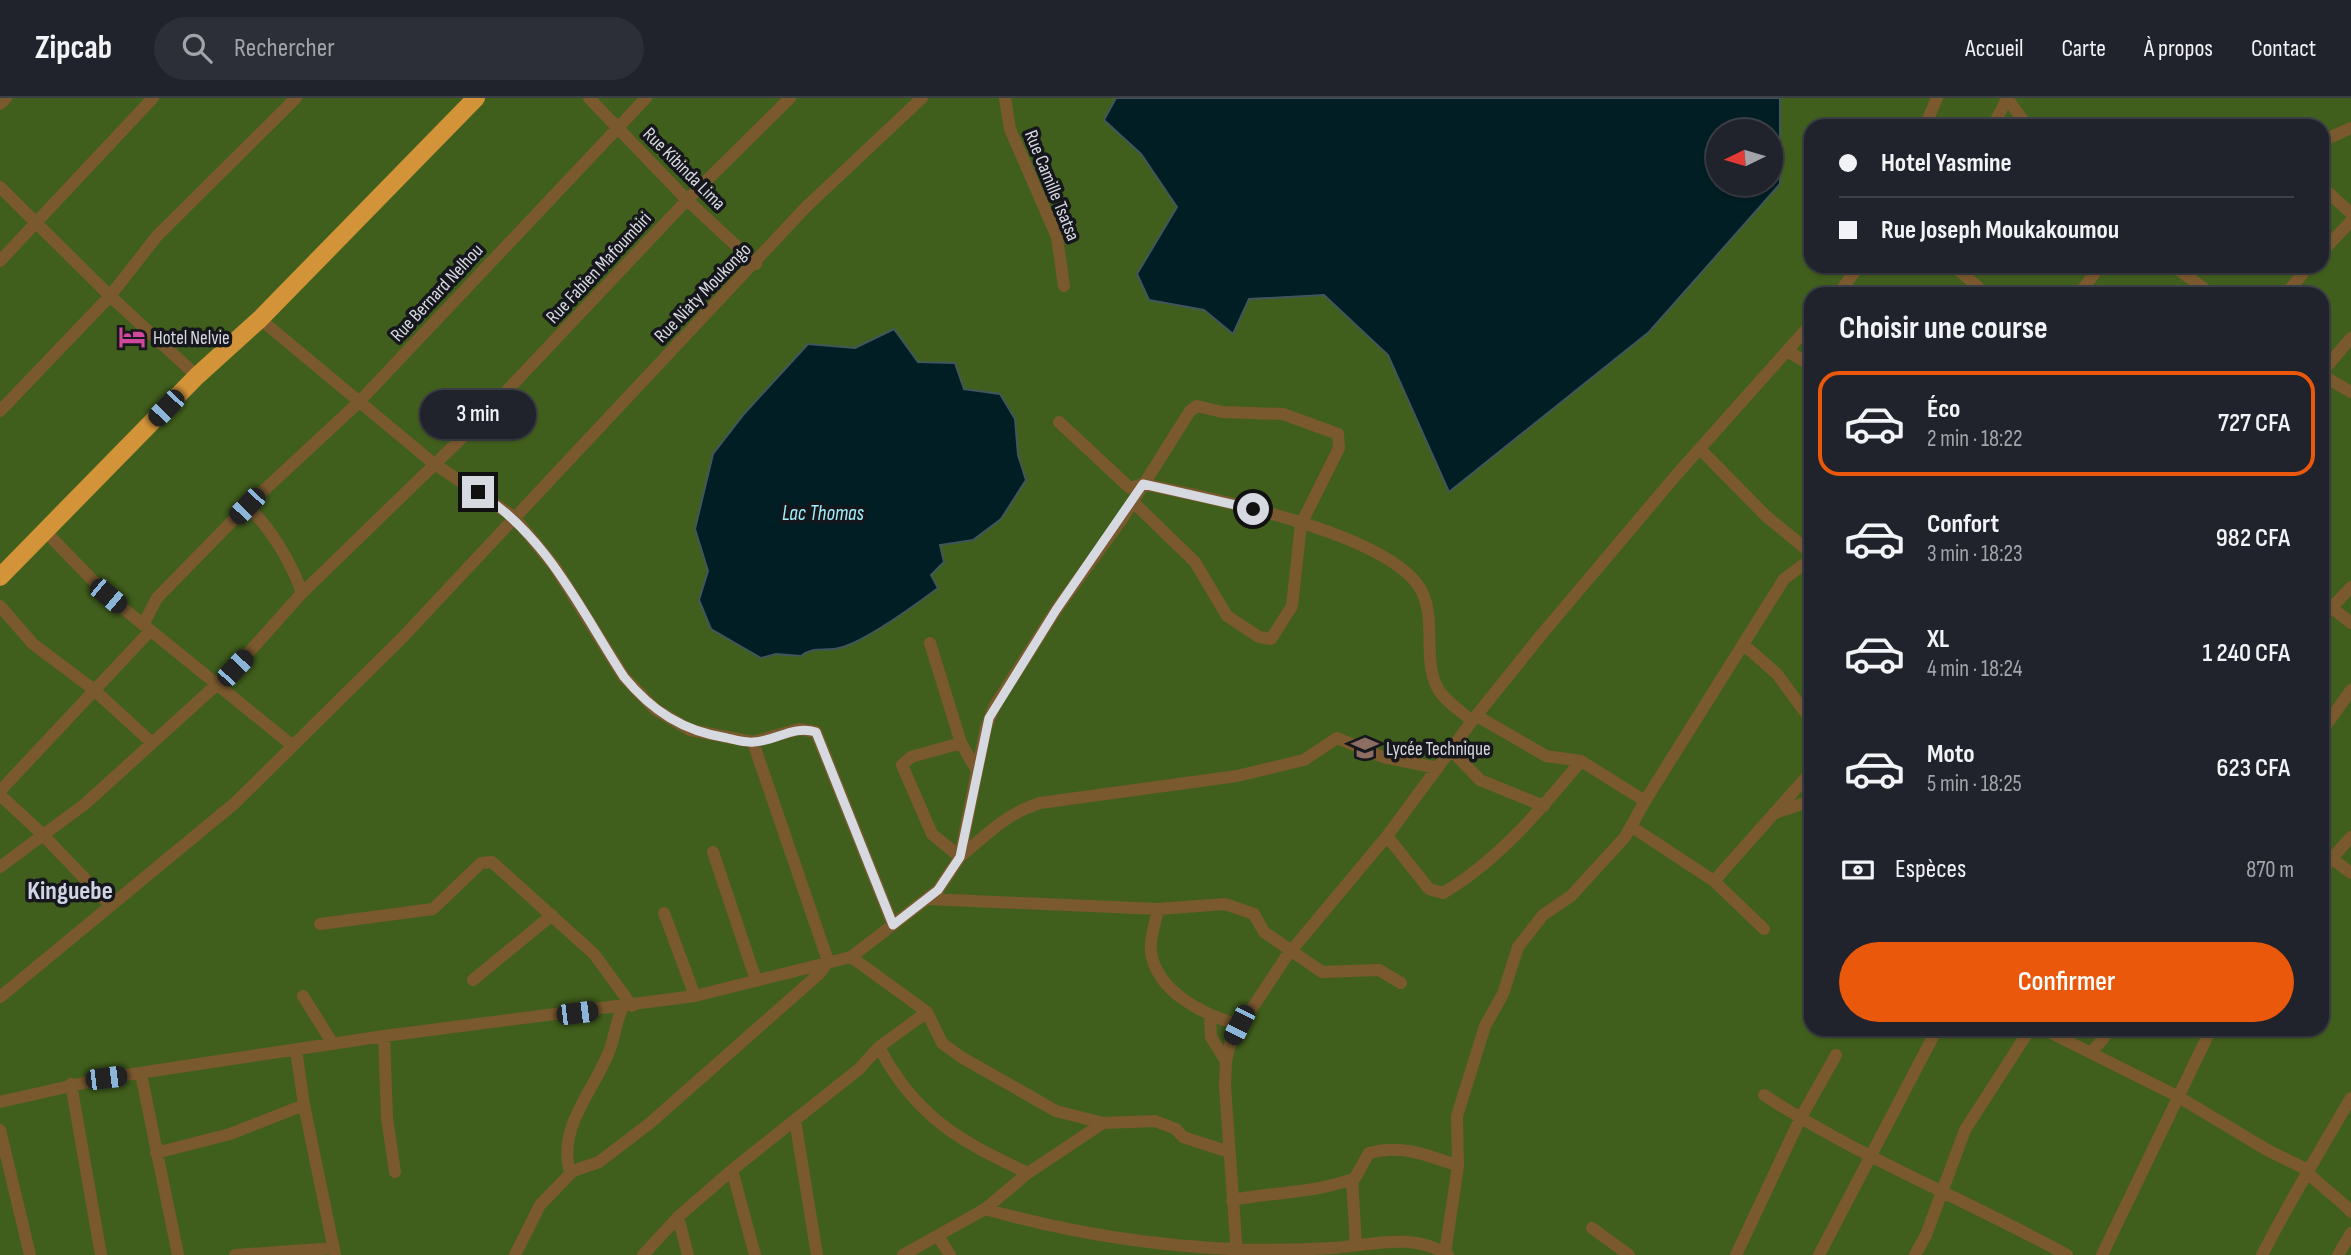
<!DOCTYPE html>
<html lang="fr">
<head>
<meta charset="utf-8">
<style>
  body { margin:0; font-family:"Sofia Sans Condensed",sans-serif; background:#2d2f38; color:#f1f3f6; height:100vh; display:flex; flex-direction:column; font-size:26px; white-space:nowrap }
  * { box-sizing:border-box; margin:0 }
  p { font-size:23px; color:#a2a4a9 }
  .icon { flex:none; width:38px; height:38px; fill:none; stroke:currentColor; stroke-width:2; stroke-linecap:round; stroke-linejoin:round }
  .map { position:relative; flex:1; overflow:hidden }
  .sheet { position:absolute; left:1804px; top:189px; width:525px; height:749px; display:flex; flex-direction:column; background:#21232c; border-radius:21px; box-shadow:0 2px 5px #0004,0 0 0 2px #3e4048 }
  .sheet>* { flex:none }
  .hud { position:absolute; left:1804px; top:21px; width:525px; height:154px; border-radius:21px; box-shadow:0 2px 5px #0004,0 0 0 2px #3e4048; display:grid; align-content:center; height:154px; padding:0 35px; background:#21232c }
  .needle { width:46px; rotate:265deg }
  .buttons { position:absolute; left:1706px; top:21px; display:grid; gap:14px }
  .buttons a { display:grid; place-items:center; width:77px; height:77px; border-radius:50%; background:#21232c; box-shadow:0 2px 5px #0004,0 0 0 2px #3e4048; font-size:35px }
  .end { position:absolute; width:32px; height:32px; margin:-16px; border:9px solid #d7d9e1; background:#111; box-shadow:0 0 0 4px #111 }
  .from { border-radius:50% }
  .bubble { position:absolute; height:49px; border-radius:24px; background:#21232c; box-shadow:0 2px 5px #0004,0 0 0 2px #3e4048; font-size:23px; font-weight:600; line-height:49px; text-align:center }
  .car { position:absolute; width:21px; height:42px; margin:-21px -10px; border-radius:9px; box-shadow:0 0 5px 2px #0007; background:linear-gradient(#222 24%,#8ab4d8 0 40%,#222 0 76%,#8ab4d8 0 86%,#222 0) }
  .hud b { display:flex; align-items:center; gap:24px; height:66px; font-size:26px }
  .hud b+b { border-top:2px solid #3e4048 }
  .hud i { width:18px; height:18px; background:#f1f3f6 }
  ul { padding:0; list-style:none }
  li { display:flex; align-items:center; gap:21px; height:105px; margin:0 14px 10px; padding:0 21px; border:4px solid transparent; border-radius:21px }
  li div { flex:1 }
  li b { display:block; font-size:26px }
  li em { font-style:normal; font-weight:600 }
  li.on { border-color:#ea580c }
  li>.icon { width:63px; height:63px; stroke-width:1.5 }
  h2 { padding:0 35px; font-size:32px; line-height:84px }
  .pay { display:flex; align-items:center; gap:18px; height:77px; padding:0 35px; font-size:26px }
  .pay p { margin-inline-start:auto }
  .cta { display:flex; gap:14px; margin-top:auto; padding:14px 35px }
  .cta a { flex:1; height:80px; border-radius:42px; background:#ea580c; color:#fff; font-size:28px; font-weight:600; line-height:80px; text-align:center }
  header { display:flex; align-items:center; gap:42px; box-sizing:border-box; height:98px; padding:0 35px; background:#21232c; border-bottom:2px solid #3e4048 }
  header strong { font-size:33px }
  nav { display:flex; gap:38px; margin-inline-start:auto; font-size:24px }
  .search { width:490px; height:63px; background:#2d2f38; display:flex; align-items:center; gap:18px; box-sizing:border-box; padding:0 24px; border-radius:38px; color:#a2a4a9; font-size:26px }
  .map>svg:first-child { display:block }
  .green { fill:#415f1c; fill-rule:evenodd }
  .water { fill:#001e23; stroke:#40565c; stroke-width:2; fill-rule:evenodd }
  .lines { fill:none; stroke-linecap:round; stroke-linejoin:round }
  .minor { stroke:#7a592f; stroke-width:12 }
  .highway { stroke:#d39439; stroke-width:18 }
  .route { stroke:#d7d9e1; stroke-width:9 }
  .labels { text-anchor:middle; stroke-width:7; stroke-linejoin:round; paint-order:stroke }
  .street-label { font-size:19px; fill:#d7d9e1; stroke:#16171d }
  .poi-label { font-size:19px; fill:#d7d9e1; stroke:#16171d; text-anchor:start }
  .water-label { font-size:21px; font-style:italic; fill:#9feefa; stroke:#16171d }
  .district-label { font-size:26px; font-weight:bold; fill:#d1d4e4; stroke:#16171d }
</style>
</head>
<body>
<header>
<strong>Zipcab</strong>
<div class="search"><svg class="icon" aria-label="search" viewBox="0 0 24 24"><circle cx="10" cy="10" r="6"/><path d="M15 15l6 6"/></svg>Rechercher</div>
<nav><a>Accueil</a><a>Carte</a><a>À propos</a><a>Contact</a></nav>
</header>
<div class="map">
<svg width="2351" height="1157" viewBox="0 0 2351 1157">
  <rect width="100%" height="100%" fill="#2c2f3b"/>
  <path class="green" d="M0,0h2351v1157h-2351zM1811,28h511v140h-511zM1718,33h53v53h-53zM1811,196h511v735h-511z"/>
  <path class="water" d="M1116,0h664v86l-131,148 -200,160 -61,-137 -64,-60 -75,4 -16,35 -29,-24 -55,-10 -12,-26 40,-67 -36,-53 -37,-34zM1718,33h53v53h-53z
    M894,231l24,33 37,1 9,26 36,5 15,25 3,36 8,25 -25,39 -28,21 -33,5 4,17 -13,13 7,13c-24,18 -68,50 -95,59 -17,6 -29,-2 -42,9l-25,-2 -15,4 -50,-29 -12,-29 9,-29 -13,-42 18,-75 31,-40 64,-70 47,4z"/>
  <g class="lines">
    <path class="minor" d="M589,0l98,102 69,64
      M1005,0l5,31 47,108 7,49
      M2007,0l20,28
      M0,6l6,-6
      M1925,28l12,-28
      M1993,28l14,-27
      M2322,43l29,-13
      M0,89l110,109 87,80
      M2322,89l29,26
      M2322,154l29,-31
      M0,163l153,-163
      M1954,168l24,21
      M2173,168l39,28
      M1838,196l21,-28
      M2079,196l21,-28
      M2286,196l23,-28
      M260,221l173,144 81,54 41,50 69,110 31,32 35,21 63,12 46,-13 17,3 77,193
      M1787,253l24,14
      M2322,274l29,-34
      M2322,277l29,17
      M0,313l110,-115 47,-60 139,-138
      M1059,324l71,66 13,-4c63,13 251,49 279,108 14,29 1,67 15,95 7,14 24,24 35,34
      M1700,351l66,67 45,37
      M247,408c24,22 44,56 55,87
      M44,432l64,66 185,150
      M2322,502l29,23
      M0,508l33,38 60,45 58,53
      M2322,520l29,-31
      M143,527l14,-27 90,-92 111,-103 288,-305
      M930,545l31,100 16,28 -17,86
      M1743,546l34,30 34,46
      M1477,618l69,40 35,5 64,40 139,-222 27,-20
      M2322,633l29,-41
      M1451,652l29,30 64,26
      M977,673l9,-43 8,-21 62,-97 66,-91 68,-108 7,-5 25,6 61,2 55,20 1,14 -38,76 -9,82 -21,33 -12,-2 -32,-21 -32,-54 -62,-60
      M0,693l150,-160
      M0,697l42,39 69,72
      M1775,715l36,-12
      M1632,729l82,54 50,48
      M1387,738l42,53 14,4c55,-32 98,-84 138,-132
      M2322,753l29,22
      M713,754l43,128
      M960,759c26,-22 47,-44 80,-54l197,-27 67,-16 33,-22 46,19 55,11
      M0,769l85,-63 150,-136 67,-75 164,-159 221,-234 103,-102
      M2322,771l29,-32
      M1714,783l97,-109
      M928,801l230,10 67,-5 29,10 10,18 58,40 57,-2 22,13
      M1158,811c-2,13 -9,30 -7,43 6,41 54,63 88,73
      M664,815l31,83
      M320,826l113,-15 48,-46 11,-1 102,92 38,52
      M851,859l87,-67 22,-33 -28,-23 -30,-69 9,-8 50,-14
      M473,882l79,-65
      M303,898l30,48
      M0,899l235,-194 168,-166 403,-430 116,-109
      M1210,918l1,21 15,24
      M2043,931l134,67 92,55 37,18c4,10 36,31 45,43
      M384,938l3,82 8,54
      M879,949c36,69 80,94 149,126
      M296,952l8,55 31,150
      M2092,954l19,-23
      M141,976l37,181
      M71,986l30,171
      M1764,997c96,63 203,105 303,160
      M0,1004l106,-24 278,-42 311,-40 156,-39 76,55 15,31 19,14 95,54 47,12 52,-2 21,8 7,8 46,15
      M795,1022l22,135
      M0,1032l30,125
      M156,1055l74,-19 74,-29
      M732,1072l23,85
      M573,1073l-3,1c-13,-43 23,-81 38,-118 7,-15 7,-32 15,-47
      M1352,1082l4,65
      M1232,1102c41,-8 85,-7 123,-22l14,-25c33,-9 58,2 89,13
      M985,1111c114,32 230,46 348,39 39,-3 80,-16 115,7
      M1592,1130l37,27
      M938,1138l12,19
      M1445,1155l13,-87 -1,-50 28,-90 18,-32 15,-47 25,-32 28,-19 54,-59 20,-36
      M235,1157l99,-7
      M515,1157l25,-50 33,-34 26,-9 51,-39 170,-150 8,-12 -75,-219
      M643,1157l35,-38
      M688,1157l-10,-38 54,-47 127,-101 20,-22 48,-35
      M903,1157l82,-46 43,-36 75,-50
      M1237,1157l-12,-169 1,-25 5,-21 55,-83 101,-121 85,-115 70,-87 136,-161 133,-149
      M1736,1157l64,-136 36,-64
      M1819,1157l118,-226
      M1915,1157l11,-20 39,-105 65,-101
      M2102,1157l109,-226
      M2262,1157c28,-54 58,-105 89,-157
      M2338,1157l13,-22"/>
    <path class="highway" d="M0,479l197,-201 63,-57 216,-221"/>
  </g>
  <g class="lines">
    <path class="route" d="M478,394c70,45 102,117 146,185 28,34 59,54 103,61 8,2 18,5 27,4 22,-1 39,-17 62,-10l77,193 45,-35 22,-33 29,-139 67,-108 87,-126 110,25"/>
  </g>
  <defs>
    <g id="hotel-bare" transform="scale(2.1)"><path d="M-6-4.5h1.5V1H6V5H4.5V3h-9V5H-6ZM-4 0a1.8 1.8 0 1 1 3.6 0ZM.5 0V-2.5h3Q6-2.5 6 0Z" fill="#d1479c" stroke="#16171d" stroke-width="2.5" paint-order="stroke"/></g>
    <g id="school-bare" transform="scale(2.1)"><path d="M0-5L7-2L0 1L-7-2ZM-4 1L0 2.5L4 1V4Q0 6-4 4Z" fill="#8d6e63" stroke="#16171d" stroke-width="2.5" paint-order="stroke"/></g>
  </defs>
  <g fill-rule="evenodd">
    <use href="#hotel-bare" x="132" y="239"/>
    <use href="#school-bare" x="1365" y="650"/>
  </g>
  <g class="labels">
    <g class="street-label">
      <text transform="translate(685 70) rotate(45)" y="7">Rue Kibinda Lima</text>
      <text transform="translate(1053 87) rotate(68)" y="7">Rue Camille Tsatsa</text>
      <text transform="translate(598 169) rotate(-47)" y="7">Rue Fabien Mafoumbiri</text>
      <text transform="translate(436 194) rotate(-47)" y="7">Rue Bernard Nelhou</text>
      <text transform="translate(702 194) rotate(-46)" y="7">Rue Niaty Moukongo</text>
    </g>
    <g class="poi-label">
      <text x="153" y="246">Hotel Nelvie</text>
      <text x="1386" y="657">Lycée Technique</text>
    </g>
    <g class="water-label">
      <text x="823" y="422">Lac Thomas</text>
    </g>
    <g class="district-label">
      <text x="70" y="801">Kinguebe</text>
    </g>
  </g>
</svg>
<div class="buttons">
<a><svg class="needle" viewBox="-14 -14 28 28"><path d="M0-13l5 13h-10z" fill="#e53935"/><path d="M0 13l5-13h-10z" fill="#a2a4a9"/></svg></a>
</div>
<i class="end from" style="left:1253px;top:411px"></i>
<i class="end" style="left:478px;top:394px"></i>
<div class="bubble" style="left:420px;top:292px;width:116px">3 min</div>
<i class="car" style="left:166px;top:310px;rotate:224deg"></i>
<i class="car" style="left:247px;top:408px;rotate:224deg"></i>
<i class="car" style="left:108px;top:498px;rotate:130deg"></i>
<i class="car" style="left:235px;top:570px;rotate:43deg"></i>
<i class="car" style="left:577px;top:915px;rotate:83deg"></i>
<i class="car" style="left:1239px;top:927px;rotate:207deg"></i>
<i class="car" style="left:106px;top:980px;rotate:83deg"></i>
<div class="hud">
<b><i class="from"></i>Hotel Yasmine</b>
<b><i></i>Rue Joseph Moukakoumou</b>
</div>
<section class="sheet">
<h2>Choisir une course</h2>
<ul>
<li class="on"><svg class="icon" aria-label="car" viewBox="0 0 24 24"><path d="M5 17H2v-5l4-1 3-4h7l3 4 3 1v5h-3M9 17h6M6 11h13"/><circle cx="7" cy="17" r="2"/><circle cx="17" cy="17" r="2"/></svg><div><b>Éco</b><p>2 min · 18:22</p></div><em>727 CFA</em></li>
<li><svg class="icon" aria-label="car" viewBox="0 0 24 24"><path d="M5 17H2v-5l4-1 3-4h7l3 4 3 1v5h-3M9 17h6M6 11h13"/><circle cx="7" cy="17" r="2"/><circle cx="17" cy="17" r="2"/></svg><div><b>Confort</b><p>3 min · 18:23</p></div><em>982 CFA</em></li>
<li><svg class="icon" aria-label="car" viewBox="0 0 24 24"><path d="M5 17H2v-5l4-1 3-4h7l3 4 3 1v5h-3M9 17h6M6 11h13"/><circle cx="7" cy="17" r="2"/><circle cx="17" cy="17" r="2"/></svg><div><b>XL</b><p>4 min · 18:24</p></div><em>1 240 CFA</em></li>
<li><svg class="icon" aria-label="car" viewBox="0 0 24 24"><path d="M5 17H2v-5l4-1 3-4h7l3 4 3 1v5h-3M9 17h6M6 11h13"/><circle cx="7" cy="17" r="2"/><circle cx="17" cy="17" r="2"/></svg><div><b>Moto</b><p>5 min · 18:25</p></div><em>623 CFA</em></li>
</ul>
<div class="pay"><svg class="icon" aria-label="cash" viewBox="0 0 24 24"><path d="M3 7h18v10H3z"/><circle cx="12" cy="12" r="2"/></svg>Espèces<p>870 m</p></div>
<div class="cta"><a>Confirmer</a></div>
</section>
</div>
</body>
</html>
